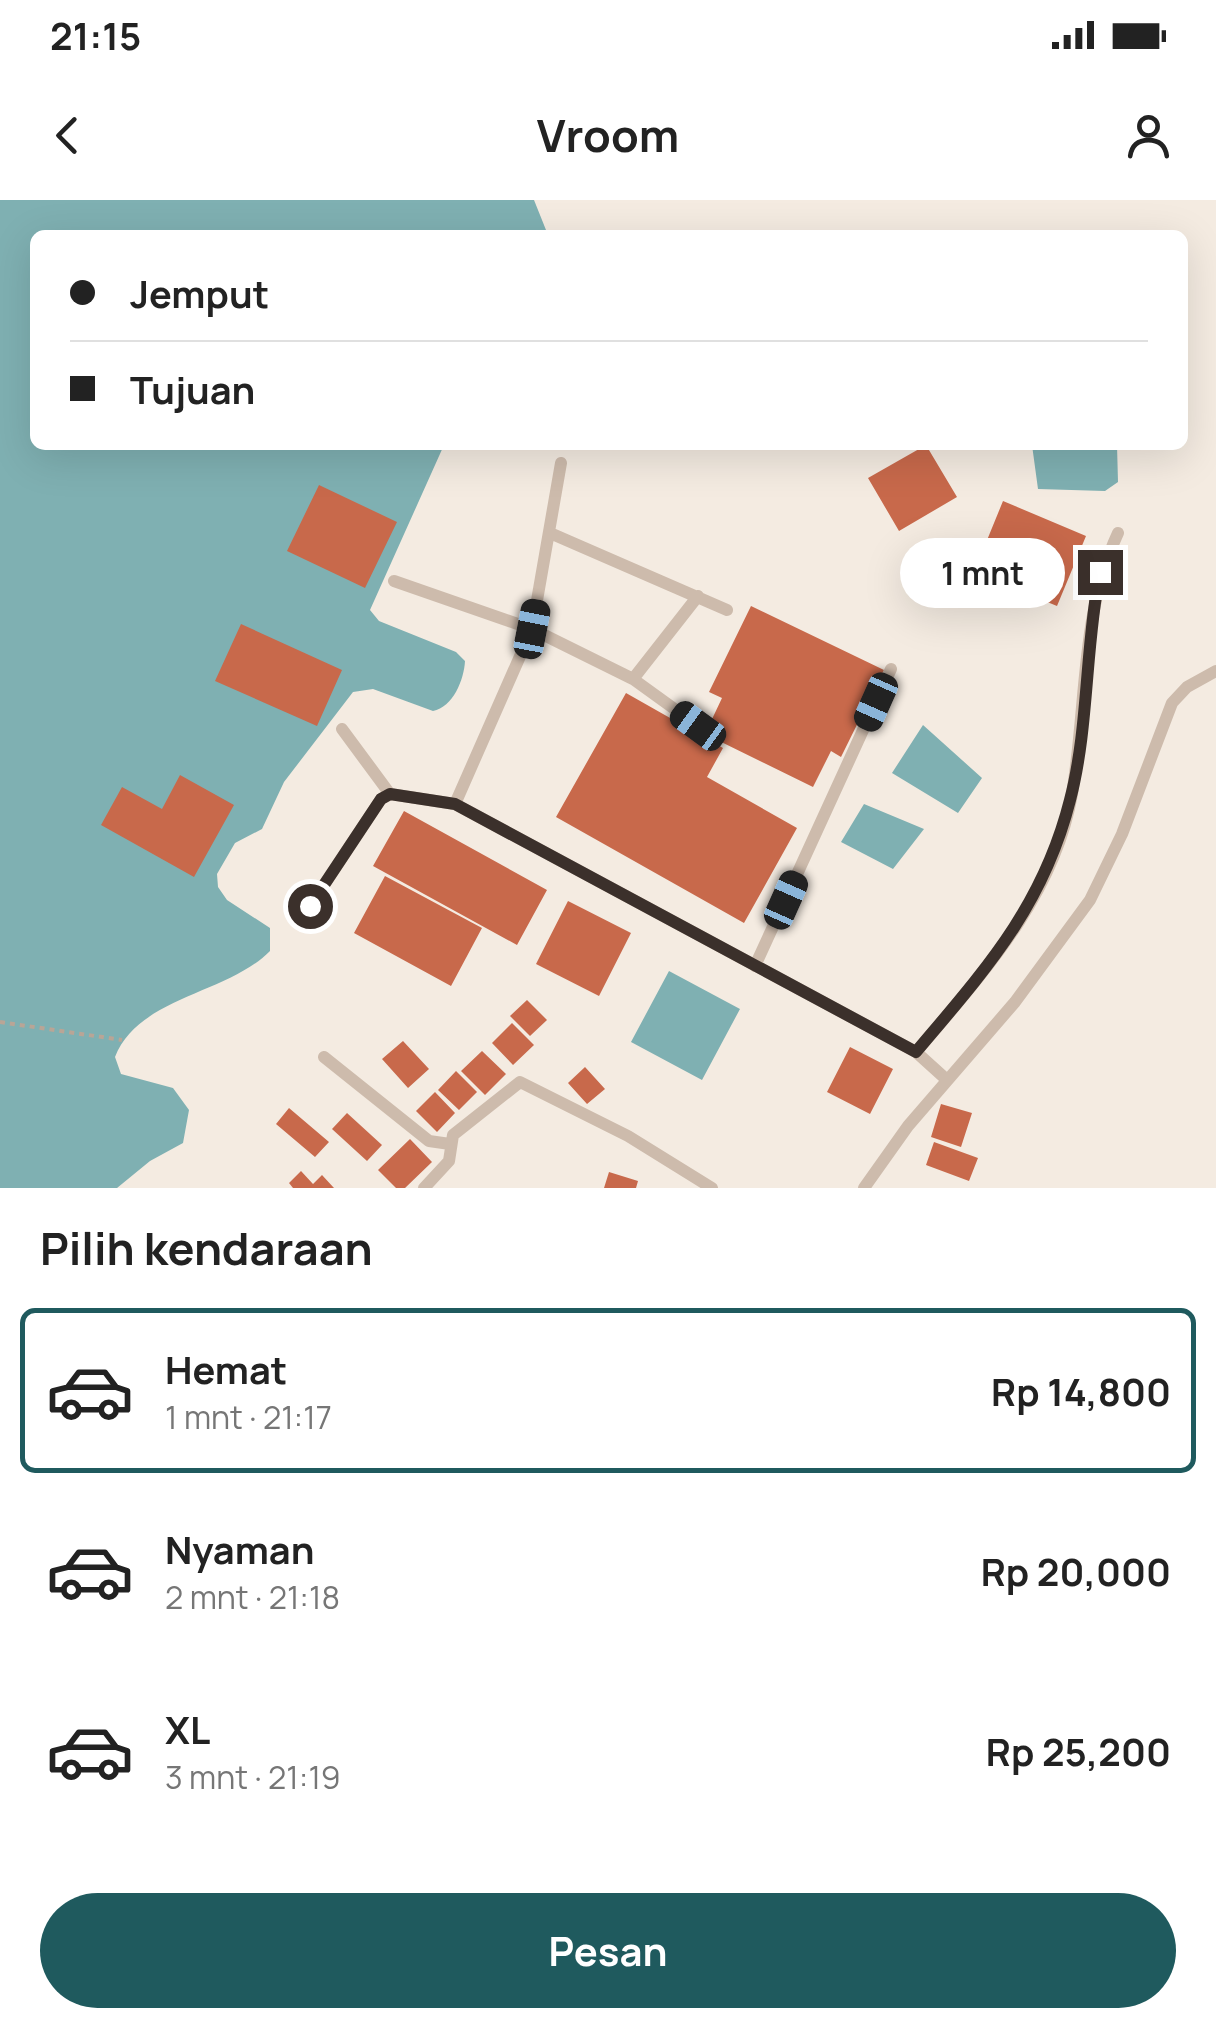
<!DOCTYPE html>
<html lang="id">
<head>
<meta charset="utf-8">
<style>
  body { margin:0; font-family:Manrope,sans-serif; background:#f6f6f6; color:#222; height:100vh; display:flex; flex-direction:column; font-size:38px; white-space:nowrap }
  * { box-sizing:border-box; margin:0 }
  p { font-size:32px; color:#767676 }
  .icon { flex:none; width:55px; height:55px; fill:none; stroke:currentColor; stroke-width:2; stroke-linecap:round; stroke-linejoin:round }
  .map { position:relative; height:988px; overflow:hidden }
  .drawer { display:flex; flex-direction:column; background:#fff; flex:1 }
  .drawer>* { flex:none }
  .banner { position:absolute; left:30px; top:30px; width:1158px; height:220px; border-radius:15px; box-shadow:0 10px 40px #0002; display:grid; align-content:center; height:220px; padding:0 40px; background:#fff }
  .end { position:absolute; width:45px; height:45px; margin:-22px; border:12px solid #3b302b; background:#fff; box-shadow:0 0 0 5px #fff }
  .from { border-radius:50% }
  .bubble { position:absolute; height:70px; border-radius:35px; background:#fff; box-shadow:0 10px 40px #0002; font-size:32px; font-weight:700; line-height:70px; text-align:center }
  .car { position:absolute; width:30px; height:60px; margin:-30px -15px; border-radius:12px; box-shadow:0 0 8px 2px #0007; background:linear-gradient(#222 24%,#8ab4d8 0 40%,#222 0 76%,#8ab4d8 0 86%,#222 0) }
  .banner b { display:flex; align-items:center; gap:35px; height:95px; font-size:38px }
  .banner b+b { border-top:2px solid #e0e0e0 }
  .banner i { width:25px; height:25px; background:#222 }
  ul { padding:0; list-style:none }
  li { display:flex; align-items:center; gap:30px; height:165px; margin:0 20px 15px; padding:0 20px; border:5px solid transparent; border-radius:15px }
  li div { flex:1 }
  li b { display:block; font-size:38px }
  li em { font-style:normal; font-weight:700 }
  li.current { border-color:#1f5a5e }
  li>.icon { width:90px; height:90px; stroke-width:1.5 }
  h2 { padding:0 40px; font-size:45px; line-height:120px }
  .primary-button { display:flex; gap:20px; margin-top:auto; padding:20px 40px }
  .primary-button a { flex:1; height:115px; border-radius:60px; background:#1f5a5e; color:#fff; font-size:40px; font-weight:700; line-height:115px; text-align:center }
  .status { display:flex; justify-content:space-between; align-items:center; height:70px; padding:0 50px; background:#fff; direction:ltr }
  .status svg { height:28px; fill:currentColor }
  header { display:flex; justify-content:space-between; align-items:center; height:130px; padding:0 40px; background:#fff; font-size:45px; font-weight:700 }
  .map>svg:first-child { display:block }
  .water { fill:#7fb0b2 }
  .building { fill:#c8694b }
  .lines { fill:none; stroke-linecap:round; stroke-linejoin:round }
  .path { stroke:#b9a596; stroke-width:4; stroke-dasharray:5 5; stroke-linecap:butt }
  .service { stroke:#cdbbac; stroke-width:12 }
  .route { stroke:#3b302b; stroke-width:12 }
</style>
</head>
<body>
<div class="status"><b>21:15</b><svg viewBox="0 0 49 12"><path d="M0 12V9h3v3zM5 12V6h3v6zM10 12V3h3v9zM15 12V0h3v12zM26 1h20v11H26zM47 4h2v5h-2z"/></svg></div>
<header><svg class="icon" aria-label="back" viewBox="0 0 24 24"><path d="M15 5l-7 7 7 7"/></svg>Vroom<svg class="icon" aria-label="person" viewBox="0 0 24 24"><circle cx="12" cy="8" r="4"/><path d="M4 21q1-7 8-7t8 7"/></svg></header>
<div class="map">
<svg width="1216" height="988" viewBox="0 0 1216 988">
  <rect width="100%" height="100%" fill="#f4ebe1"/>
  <path class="water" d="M0,0h534l14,35h-513v210h409l-74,165 9,11 77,31 9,9c-1,19 -12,46 -32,50l-60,-22 -20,3 -69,90 -22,47 -27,14 -18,31 1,13 9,13 43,28v23c-42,43 -132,46 -155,106l6,17 52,14 16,22 -6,33 -33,18 -33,27h-117z
    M1032,245h85l1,37 -13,9 -67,-2z
    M923,525l59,53 -24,35 -66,-40z
    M864,604l60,25 -31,40 -52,-27z
    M669,771l71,38 -38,71 -71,-38z"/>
  <path class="building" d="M926,245l31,52 -58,34 -31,-53z
    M319,285l78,37 -32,66 -78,-37z
    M1003,301l83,35 -29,70 -83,-34z
    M751,406l133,64 -43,87 -10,-6 -18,36 -108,-53 17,-36 -13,-6z
    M241,424l101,46 -25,56 -102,-45z
    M626,493l97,55 -16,29 90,51 -53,95 -188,-106z
    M180,575l54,30 -40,72 -93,-52 21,-38 40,22z
    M404,611l143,79 -30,55 -144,-79z
    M385,676l97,52 -31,58 -97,-53z
    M568,701l63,32 -32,63 -63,-32z
    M527,800l20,20 -17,16 -20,-20z
    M512,823l22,22 -21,20 -21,-22z
    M403,841l26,28 -21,19 -26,-29z
    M850,847l43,22 -23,45 -43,-22z
    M482,851l24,23 -21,21 -24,-24z
    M585,867l20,22 -18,15 -19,-21z
    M456,871l21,21 -18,18 -21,-20z
    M435,892l20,21 -18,19 -21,-21z
    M941,904l31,9 -11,34 -30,-10z
    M289,908l40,34 -14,15 -39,-33z
    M347,913l35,32 -15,16 -35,-32z
    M410,939l22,23 -27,26h-9l-18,-18z
    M934,942l44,16 -9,23 -43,-16z
    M301,971l12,13 9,-9 12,13h-41l-4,-5z
    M609,972l29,9 -2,7h-32z"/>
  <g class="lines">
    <path class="path" d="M0,822l122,18"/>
    <path class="service" d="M561,263l-29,166 101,50 65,47
      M550,333l177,77
      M394,381l138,48 -77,175
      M633,479l65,-83
      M342,529l48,65
      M310,706l71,-107 9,-5 65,10 461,248 31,28
      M755,766l136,-297
      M916,852c65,-77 138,-155 156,-258 15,-88 8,-179 46,-261
      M324,857l105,84 21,3
      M424,988l25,-27 4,-26 67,-53 108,54 84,52
      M864,988l44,-62 107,-124 75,-102 32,-66 50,-131 15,-16 29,-16"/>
  </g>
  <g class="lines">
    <path class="route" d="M310,706l71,-107 9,-5 65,10 461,248c69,-82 127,-145 154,-252 19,-72 15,-154 30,-228"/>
  </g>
</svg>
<i class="end from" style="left:310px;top:706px"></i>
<i class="end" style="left:1100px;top:372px"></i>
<div class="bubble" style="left:900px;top:338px;width:165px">1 mnt</div>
<i class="car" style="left:532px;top:429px;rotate:11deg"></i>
<i class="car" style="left:876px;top:502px;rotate:204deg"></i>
<i class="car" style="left:698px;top:526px;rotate:306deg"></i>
<i class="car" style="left:786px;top:700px;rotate:24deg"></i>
<div class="banner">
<b><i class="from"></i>Jemput</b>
<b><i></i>Tujuan</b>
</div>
</div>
<section class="drawer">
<h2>Pilih kendaraan</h2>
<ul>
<li class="current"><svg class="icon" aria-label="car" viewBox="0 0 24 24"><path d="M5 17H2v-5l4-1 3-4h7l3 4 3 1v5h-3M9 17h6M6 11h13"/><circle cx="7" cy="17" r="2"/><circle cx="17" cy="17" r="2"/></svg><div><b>Hemat</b><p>1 mnt · 21:17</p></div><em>Rp 14,800</em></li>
<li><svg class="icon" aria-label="car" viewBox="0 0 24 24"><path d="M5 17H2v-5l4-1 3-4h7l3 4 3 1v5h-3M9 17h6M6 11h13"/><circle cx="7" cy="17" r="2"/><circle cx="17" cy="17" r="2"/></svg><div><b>Nyaman</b><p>2 mnt · 21:18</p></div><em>Rp 20,000</em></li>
<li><svg class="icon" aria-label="car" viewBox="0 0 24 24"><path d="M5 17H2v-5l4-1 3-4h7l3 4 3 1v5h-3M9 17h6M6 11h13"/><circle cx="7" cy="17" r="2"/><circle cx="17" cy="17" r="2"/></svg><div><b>XL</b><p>3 mnt · 21:19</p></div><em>Rp 25,200</em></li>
</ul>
<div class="primary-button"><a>Pesan</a></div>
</section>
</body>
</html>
